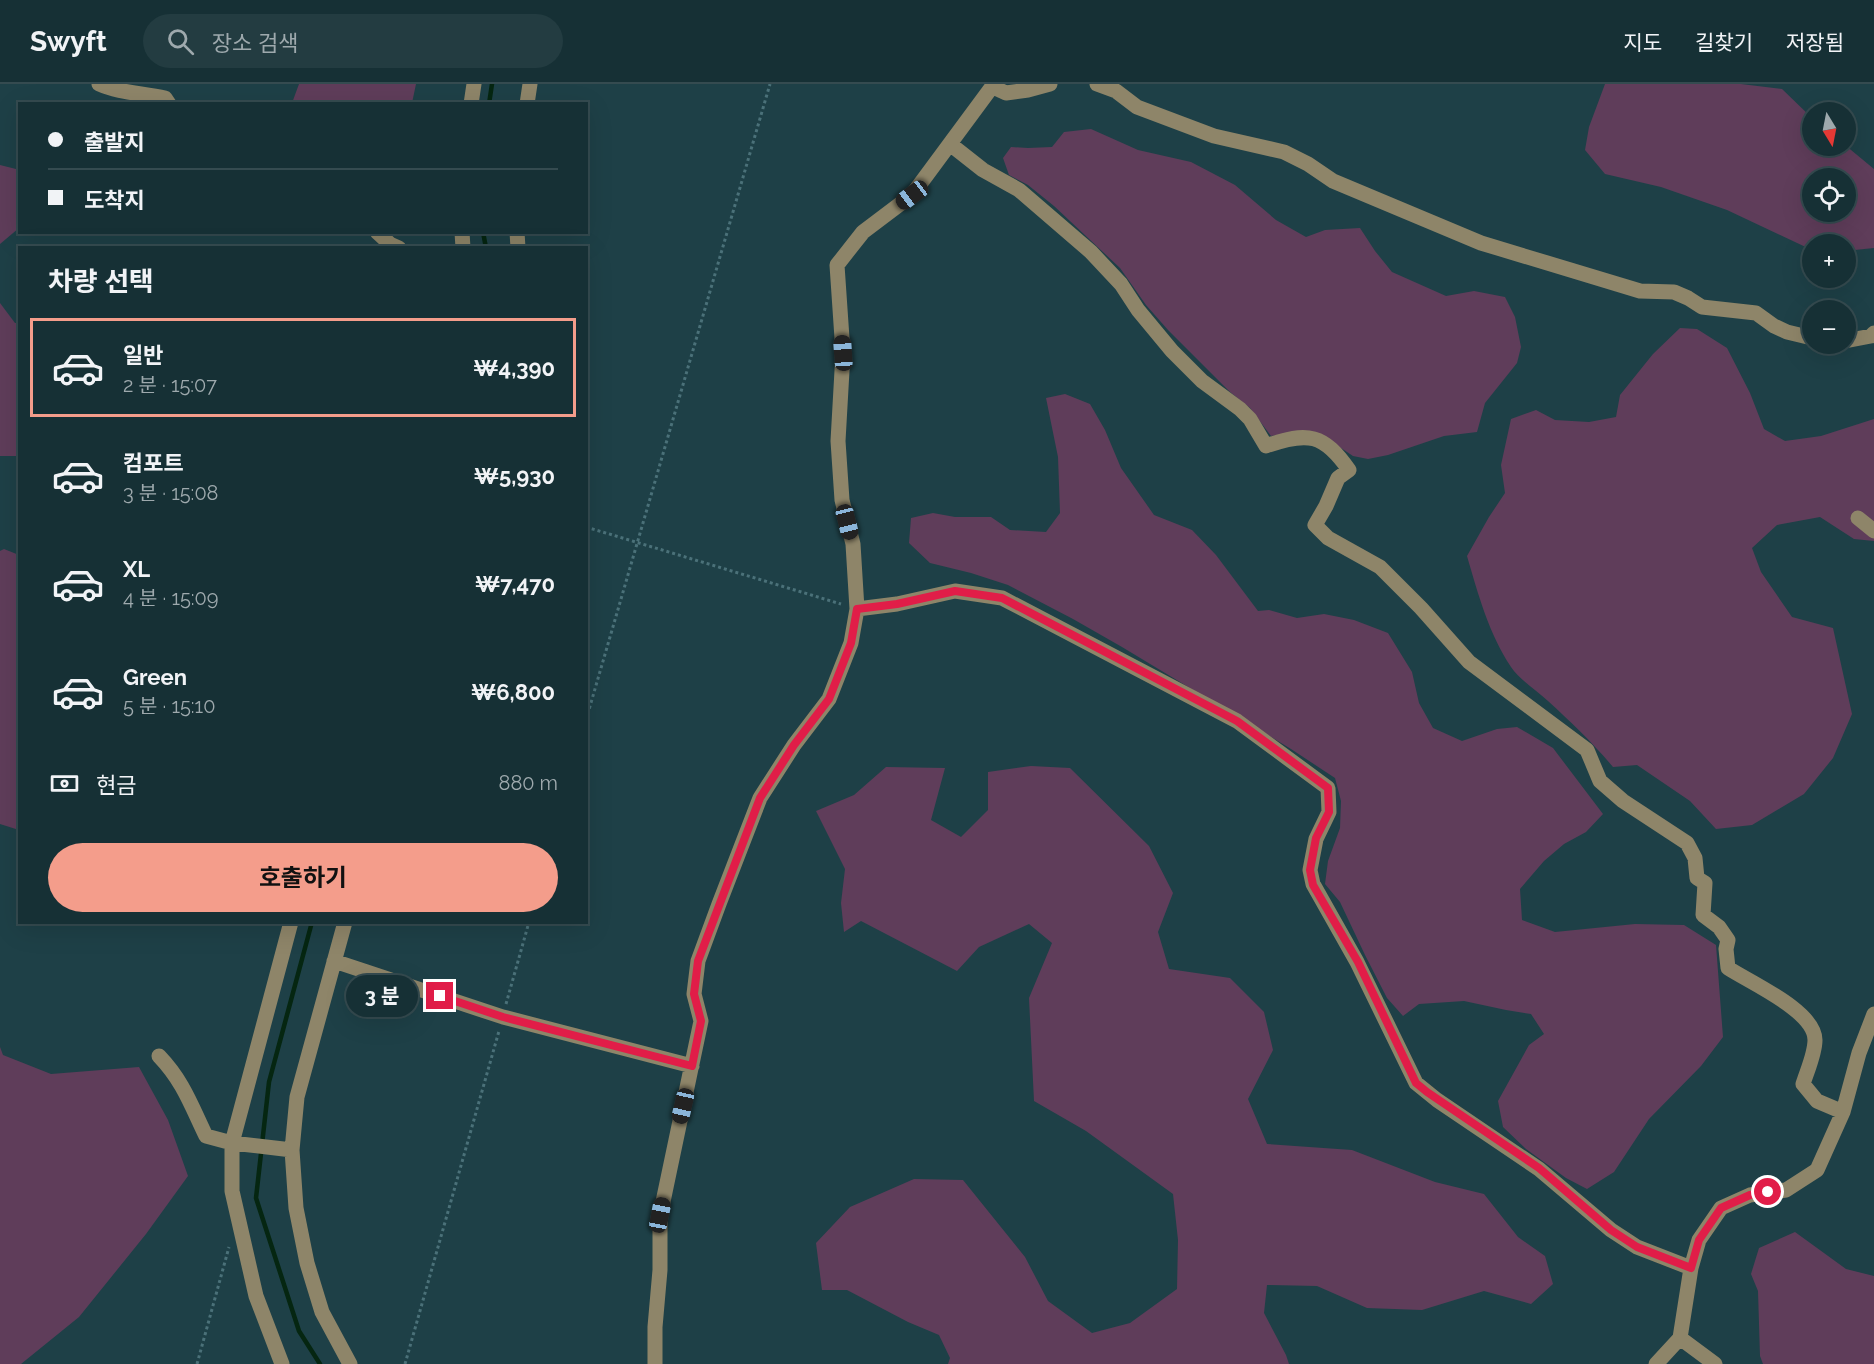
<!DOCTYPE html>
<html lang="ko">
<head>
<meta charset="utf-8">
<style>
  body { margin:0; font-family:Raleway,"Noto Sans KR",sans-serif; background:#233c41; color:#f1f3f6; height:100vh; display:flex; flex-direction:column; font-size:22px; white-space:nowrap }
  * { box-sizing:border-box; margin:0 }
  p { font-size:20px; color:#9ea9ad }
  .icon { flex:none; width:33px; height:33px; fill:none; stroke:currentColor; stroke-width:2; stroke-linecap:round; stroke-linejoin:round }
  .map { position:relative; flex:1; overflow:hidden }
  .panel { position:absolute; left:18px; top:162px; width:570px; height:678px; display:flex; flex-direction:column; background:#163035; border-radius:0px; box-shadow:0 6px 24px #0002,0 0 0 2px #354b50 }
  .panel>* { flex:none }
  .guide { position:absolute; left:18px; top:18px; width:570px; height:132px; border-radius:0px; box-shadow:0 6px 24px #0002,0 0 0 2px #354b50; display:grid; align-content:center; height:132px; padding:0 30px; background:#163035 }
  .needle { width:39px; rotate:170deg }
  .buttons { position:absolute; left:1802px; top:18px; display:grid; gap:12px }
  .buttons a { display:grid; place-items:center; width:54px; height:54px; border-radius:50%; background:#163035; box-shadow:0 6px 24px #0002,0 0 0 2px #354b50; font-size:30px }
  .end { position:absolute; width:27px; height:27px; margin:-14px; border:8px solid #e11d48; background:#fff; box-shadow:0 0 0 3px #fff }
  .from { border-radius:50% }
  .bubble { position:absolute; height:42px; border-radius:21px; background:#163035; box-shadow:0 6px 24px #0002,0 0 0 2px #354b50; font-size:20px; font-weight:700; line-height:42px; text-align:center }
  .car { position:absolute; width:18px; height:36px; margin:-18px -9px; border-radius:8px; box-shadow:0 0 4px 2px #0007; background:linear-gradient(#222 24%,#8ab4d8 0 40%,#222 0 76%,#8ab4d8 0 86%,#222 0) }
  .guide b { display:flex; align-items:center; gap:21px; height:57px; font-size:22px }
  .guide b+b { border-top:2px solid #354b50 }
  .guide i { width:15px; height:15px; background:#f1f3f6 }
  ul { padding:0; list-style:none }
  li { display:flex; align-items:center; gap:18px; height:99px; margin:0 12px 9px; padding:0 18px; border:3px solid transparent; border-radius:0px }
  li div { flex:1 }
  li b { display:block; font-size:22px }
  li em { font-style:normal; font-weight:700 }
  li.selected { border-color:#f49d8b }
  li>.icon { width:54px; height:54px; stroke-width:1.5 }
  h2 { padding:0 30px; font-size:27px; line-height:72px }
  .pay { display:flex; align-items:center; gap:15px; height:66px; padding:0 30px; font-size:22px }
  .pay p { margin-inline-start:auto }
  .button { display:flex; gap:12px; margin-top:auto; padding:12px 30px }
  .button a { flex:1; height:69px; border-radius:36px; background:#f49d8b; color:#111; font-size:24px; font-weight:700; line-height:69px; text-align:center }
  header { display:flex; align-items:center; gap:36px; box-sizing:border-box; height:84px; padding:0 30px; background:#163035; border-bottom:2px solid #354b50 }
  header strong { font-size:28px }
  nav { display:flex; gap:33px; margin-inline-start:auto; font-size:21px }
  .search { width:420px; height:54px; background:#233c41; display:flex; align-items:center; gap:15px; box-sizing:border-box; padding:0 21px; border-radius:33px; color:#9ea9ad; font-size:22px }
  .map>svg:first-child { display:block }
  .green { fill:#5f3d5a; fill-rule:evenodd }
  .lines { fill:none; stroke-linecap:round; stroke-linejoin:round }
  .stream { stroke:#052611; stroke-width:4.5 }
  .path { stroke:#4b7179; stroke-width:3; stroke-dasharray:3 3; stroke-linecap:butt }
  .minor { stroke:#8e8569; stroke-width:15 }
  .route { stroke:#e11d48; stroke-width:8 }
</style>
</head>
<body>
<header>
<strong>Swyft</strong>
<div class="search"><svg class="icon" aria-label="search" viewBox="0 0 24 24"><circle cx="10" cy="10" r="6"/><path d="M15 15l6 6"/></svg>장소 검색</div>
<nav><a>지도</a><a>길찾기</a><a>저장됨</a></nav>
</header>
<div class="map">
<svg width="1874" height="1280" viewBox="0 0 1874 1280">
  <rect width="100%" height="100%" fill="#1e4047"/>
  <path class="green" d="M299,0h117l-4,19h-120z
    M1605,0h136l41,5 30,29v28l33,-1 29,24v79l-29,3v-7h-33v6l-85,-40 -66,-23 -56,-13 -20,-24 4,-23zM1812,94h33v34h-33z
    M1091,45l47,21 53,12 44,23 41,35 30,17 19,-7 35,-2 15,23 17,21 54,24 28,-5 31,6 10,20 6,30 -4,16 -32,40 -8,29 -33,4 -56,19 -20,4 -15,-3 -21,-14 -33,-10 -28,4 -21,-28 -20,-16 -62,-62 -22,-25 -26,-37 -66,-62 -26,-21 -19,-10 -6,-17 8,-11 17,1 24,-1 12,-15z
    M0,81l20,5 -1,58 -19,16z
    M0,219l15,20h4v133h-19z
    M1680,244l17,1 30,19 23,45 14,36 21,12 36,-5 53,-17v122l-20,-2 -34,-22 -43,8 -25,23 9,24 31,45 41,11 19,86 -19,44 -29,36 -52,31 -36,4 -26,-28 -53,-36 -24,2c-20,-24 -42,-45 -65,-66 -11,-10 -28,-21 -37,-34 -22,-33 -33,-73 -44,-111l22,-39 16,-24 -4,-28 10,-46 25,-9 19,10 34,2 27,-5 4,-22 33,-41z
    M1065,310l25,10 15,26 16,38 33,47 38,15 24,25 42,56 11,-1 28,8 27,-4 30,6 34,13 24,39 7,31 14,25 29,13 35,-12 20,-2 36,21 50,66 -17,18 -22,12 -20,17 -24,28 2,31 33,12 80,-8 49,1 32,20 7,92 -22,29 -52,53 -35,53 -27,17 -21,-11 -40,-29 -23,-22 -5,-26 31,-56 15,-11 -13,-20 -25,-4 -42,-9 -45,3 -16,12 -16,-18 -22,-43 -25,-53 -15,-18 3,-23 12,-33 1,-27 -6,-23 -44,-29 -169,-102 -49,-28 -65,-34 -37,-12 -41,-10 -21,-20 2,-25 22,-5 22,4h36l19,13 36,2 14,-19 -2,-56 -12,-59z
    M4,465l15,6v275l-19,-6v-273z
    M1031,682l39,2 79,78 24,47 -15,39 11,37 61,9 34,34 9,38 -25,49 19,45 85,6 83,32 49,12 34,43 27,19 8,28 -22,20 -47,-13 -62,19 -55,-2 -50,-22 -50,-1 -3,28 22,42 3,9h-341l2,-6 -11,-23 -31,-13 -61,-32h-25l-6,-47 34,-36 64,-28 49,1 62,77 23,44 44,32 38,-10 47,-34 1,-49 -5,-46 -87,-63 -52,-30 -5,-103 23,-55 -23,-19 -50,23 -22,24 -96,-50 -17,11 -3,-29 4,-34 -29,-58 38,-16 32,-28 59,1 -14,52 30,17 27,-27v-38z
    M0,963l3,8 48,19 88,-7 29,53 20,56 -42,58 -67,83 -58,47h-21z
    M1795,1148l51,37 28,7v88h-111l-3,-8 -2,-65 -7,-17 8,-26z"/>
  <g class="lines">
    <path class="stream" d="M489,20l3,-20
      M483,148l3,16
      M312,838l-43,160 -13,116 43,133 21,33"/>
    <path class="path" d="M586,443l255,77
      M586,636l184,-636
      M506,920l23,-82
      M197,1280l32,-117
      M405,1280l94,-333"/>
    <path class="minor" d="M99,0c20,9 44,9 66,14l4,6
      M1097,0l19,7 21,16 77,29 70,16 24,12 25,17 148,62 159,48 34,1 14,6 14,9 54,6 18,13 13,6 25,6
      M993,3l13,6 22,-3 22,-6
      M471,20l3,-20
      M527,20l3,-20
      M950,60l33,26 36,20 72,62 30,32 17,26 34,41 30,30 38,28 10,10 16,27c42,-15 58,-12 83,24l-11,8 -12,28 -11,19 13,13 52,29 41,41 48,54 118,88 13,31 23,20 64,42 8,15 2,20 8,5 -2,32 16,12 9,13 -2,9 2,19c23,15 87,43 87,72 0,14 -8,31 -12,44l14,17 26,11
      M377,148l13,12 9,4
      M462,148l1,16
      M517,148l1,16
      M1845,257l26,-5 3,-3
      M1858,434l16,13
      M857,525l40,-5 58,-13 47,7 235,123 91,67 1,24 -13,27 -6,31 3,14 44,78 59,121 21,17 102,69 72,61 26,17 54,21
      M345,838l-48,175 -5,53 4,58 11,55 15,49 28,52
      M334,877l169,56 189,49
      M159,972c24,25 32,49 47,80l26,7 60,7
      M1680,1254l35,26
      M282,1280l-26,-68 -24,-105v-48l59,-221
      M655,1280v-37l5,-57v-54l41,-195 -7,-27 4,-33 21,-57 41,-106 34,-53 35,-46 22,-56 6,-34 -4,-65 -11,-44 -4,-59 5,-88 -6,-88 26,-33 49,-37 82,-111
      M1656,1280l24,-26 11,-70 8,-28 22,-32 29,-13 36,-5 31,-20 26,-58 16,-59 15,-39"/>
  </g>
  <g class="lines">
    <path class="route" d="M440,912l63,21 189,49 9,-45 -7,-27 4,-33 62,-163 34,-53 35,-46 22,-56 6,-34 40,-5 58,-13 47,7 235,123 91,67 1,24 -13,26 -6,32 3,15 45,77 58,121 11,9 112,76 72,62 26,17 54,21 8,-28 22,-32 29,-13 18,-3"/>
  </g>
</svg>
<div class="buttons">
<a><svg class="needle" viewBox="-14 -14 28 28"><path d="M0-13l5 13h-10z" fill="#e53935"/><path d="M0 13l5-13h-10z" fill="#9ea9ad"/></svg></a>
<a><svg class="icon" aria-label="locate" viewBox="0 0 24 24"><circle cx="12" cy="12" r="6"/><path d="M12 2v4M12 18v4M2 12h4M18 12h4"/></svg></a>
<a>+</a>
<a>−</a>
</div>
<i class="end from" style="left:1768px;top:1108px"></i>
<i class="end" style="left:440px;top:912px"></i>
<div class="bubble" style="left:346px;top:891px;width:72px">3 분</div>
<i class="car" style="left:912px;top:111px;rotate:233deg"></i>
<i class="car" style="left:843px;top:269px;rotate:356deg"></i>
<i class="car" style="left:847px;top:438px;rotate:166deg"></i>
<i class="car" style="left:683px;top:1022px;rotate:193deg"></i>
<i class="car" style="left:660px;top:1131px;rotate:11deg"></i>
<div class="guide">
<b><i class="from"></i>출발지</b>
<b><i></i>도착지</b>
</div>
<section class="panel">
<h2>차량 선택</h2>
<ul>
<li class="selected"><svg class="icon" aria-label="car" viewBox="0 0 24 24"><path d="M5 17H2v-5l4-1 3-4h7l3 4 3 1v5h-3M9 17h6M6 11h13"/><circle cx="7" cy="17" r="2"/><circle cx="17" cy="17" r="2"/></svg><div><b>일반</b><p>2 분 · 15:07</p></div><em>₩4,390</em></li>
<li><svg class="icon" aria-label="car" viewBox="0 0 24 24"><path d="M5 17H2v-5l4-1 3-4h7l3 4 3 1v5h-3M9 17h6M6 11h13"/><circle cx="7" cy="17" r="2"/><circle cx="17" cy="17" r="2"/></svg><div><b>컴포트</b><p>3 분 · 15:08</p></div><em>₩5,930</em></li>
<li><svg class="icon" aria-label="car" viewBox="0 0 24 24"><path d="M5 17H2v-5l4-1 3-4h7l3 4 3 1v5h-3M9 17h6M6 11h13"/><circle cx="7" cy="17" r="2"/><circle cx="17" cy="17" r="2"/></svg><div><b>XL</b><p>4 분 · 15:09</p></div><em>₩7,470</em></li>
<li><svg class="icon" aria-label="car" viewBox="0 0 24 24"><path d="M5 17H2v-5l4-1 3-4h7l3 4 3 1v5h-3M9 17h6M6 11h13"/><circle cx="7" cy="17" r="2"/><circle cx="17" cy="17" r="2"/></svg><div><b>Green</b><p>5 분 · 15:10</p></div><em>₩6,800</em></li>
</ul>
<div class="pay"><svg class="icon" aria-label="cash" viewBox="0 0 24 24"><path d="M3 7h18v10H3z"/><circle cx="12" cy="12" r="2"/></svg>현금<p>880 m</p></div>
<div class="button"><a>호출하기</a></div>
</section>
</div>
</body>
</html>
